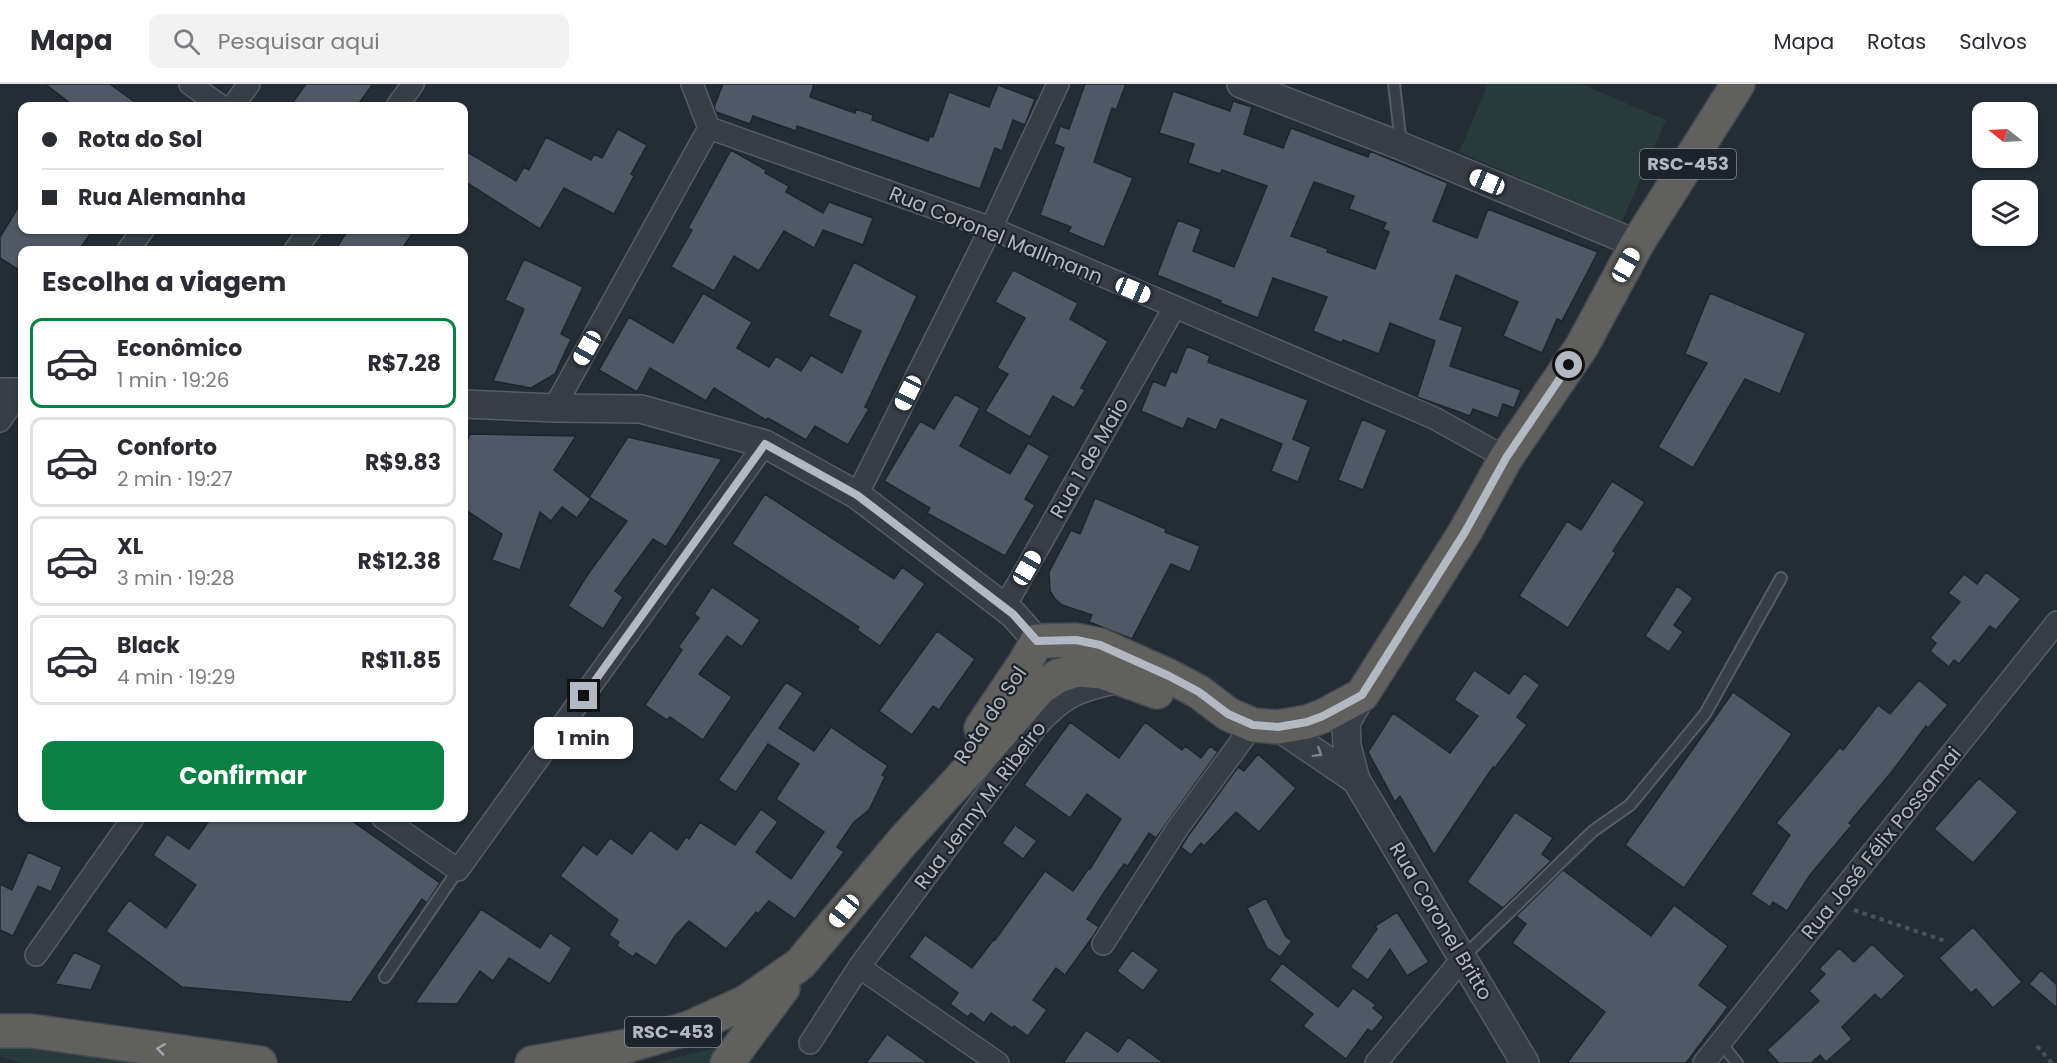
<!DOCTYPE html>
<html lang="pt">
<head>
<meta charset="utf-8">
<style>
  body { margin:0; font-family:Poppins,sans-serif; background:#f2f2f3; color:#2b2b33; height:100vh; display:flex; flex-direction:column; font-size:22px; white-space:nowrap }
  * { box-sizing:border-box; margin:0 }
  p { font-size:20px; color:#7c7c81 }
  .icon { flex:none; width:33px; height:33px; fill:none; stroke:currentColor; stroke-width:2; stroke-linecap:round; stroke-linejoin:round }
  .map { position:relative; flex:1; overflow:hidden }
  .details { position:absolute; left:18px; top:162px; width:450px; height:576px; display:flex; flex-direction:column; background:#fff; border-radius:12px; box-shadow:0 2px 4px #0004 }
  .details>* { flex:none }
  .top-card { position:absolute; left:18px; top:18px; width:450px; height:132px; border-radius:12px; box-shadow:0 2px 4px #0004; display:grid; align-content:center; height:132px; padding:0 24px; background:#fff }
  .needle { width:39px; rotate:288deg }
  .buttons { position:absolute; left:1972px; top:18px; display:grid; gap:12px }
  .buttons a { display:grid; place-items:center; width:66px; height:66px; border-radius:12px; background:#fff; box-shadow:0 2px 4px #0004; font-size:30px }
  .end { position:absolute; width:27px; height:27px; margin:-14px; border:8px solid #b2b9c3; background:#111; box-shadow:0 0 0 3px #111 }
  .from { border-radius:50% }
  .bubble { position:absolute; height:42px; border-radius:12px; background:#fff; box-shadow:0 2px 4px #0004; font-size:20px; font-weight:700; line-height:42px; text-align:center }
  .car { position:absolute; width:18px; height:36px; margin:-18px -9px; border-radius:8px; box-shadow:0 0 4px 2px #0007; background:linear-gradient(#fff 24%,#345 0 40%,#fff 0 76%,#345 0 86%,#fff 0) }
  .top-card b { display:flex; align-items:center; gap:21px; height:57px; font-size:22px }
  .top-card b+b { border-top:2px solid #e1e1e2 }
  .top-card i { width:15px; height:15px; background:#2b2b33 }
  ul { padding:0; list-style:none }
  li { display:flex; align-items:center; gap:18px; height:90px; margin:0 12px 9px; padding:0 12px; border:3px solid #e1e1e2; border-radius:12px }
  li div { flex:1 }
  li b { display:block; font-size:22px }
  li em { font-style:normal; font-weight:700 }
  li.current { border-color:#0b8043 }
  li>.icon { width:54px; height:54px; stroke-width:1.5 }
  h2 { padding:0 24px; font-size:27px; line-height:72px }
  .primary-button { display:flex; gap:12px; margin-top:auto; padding:12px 24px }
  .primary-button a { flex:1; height:69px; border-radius:12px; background:#0b8043; color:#fff; font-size:24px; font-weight:700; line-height:69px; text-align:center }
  header { display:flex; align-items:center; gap:36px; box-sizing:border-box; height:84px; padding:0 30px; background:#fff; border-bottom:2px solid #e1e1e2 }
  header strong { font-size:28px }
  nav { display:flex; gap:33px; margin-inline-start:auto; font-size:21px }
  .search { width:420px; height:54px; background:#f2f2f3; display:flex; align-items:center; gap:15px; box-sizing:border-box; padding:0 21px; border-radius:12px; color:#7c7c81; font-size:22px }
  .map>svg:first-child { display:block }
  .green { fill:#283a39 }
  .building { fill:#4f5864; stroke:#1e252d; stroke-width:1.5; fill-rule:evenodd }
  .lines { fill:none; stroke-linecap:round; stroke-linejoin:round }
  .service-casing { stroke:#555c64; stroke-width:14 }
  .minor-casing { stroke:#555c64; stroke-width:24 }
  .tertiary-casing { stroke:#555c64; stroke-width:30 }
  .trunk-casing { stroke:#424951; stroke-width:36 }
  .path { stroke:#455556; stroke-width:4; stroke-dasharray:4.5 4.5; stroke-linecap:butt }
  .service { stroke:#373e47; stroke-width:10 }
  .minor { stroke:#373e47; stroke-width:21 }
  .tertiary { stroke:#373e47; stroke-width:27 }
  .trunk { stroke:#60605e; stroke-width:33 }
  .oneway { stroke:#7b828b }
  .oneway2 { stroke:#a2a7af }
  .route { stroke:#b2b9c3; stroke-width:8 }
  .labels { text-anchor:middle; stroke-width:4.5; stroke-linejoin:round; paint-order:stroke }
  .shield { fill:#1c232b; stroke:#858c95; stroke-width:1.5 }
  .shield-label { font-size:18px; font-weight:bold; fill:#b2b9c3 }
  .street-label { font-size:20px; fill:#b2b9c3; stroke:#1c232b }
</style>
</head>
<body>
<header>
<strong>Mapa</strong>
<div class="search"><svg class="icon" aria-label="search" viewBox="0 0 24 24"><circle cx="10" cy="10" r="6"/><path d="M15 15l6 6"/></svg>Pesquisar aqui</div>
<nav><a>Mapa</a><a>Rotas</a><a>Salvos</a></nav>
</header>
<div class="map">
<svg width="2057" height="979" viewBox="0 0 2057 979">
  <rect width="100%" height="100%" fill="#242c36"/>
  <path class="green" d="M1488,0h93l85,36 -44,102 -163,-70z
    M0,951l159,28h-139l-20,-7z
    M723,962l-13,17h-56z"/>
  <path class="building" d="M45,0h65l30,22h-66z
    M306,0h67l-16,22h-67z
    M723,0h91l-4,13 45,16 1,-4 17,6 -1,5 56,21 2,-5 3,1 16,-45 40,15 9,-22 37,14 -10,26 -12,-5 -11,31 -7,-3 -15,41 -183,-63 -1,5 -43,-15 -3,8 -34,-12 -2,-5z
    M1085,0h41l-10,26 -4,-2 -18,54 39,16 -29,69 -36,-15 3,-5 -31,-12 24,-67 -10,-4 6,-18 9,3z
    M1173,7l57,20 3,-10 19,6 -8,27 39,14 8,-20 77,29 2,-6 78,32 -15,38 44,17 11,-29 110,43 -36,69 -5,-2 -15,34 -39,-17 15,-34 -62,-27 -16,44 23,8 -13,39 71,24 -7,18 -11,-4 -5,14 -25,-9 -3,7 -53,-19 18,-56 -45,-18 -11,31 -36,-14 -1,3 -29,-12 14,-34 -54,-19 -15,40 -38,-15 1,-2 -64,-26 21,-55 23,9 -8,22 41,16 33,-81 -45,-16 -2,4 -32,-11 6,-19 -35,-11zM1314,98l40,14 -5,13 37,14 -3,6 6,3 -14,37 -48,-17 1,-3 -37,-13z
    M618,45l29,16 -16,29 3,2 -20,38 -50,-26 -24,41 -76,-48v-31l52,31 8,-14 5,3 17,-33 45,23 3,-6 8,4z
    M731,66l35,20 -1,3 24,13 -3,6 37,21 6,-11 44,16 -10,27 -40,-15 -9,18 -30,-17 -25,40 -25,-15 -20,35 -43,-24 21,-37 -4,-2z
    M22,117v29h71l-14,20h-57v22l-22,-14v-21z
    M348,146h67l-14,20h-66z
    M524,175l59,28 -22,47 10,5 -16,35 -24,14 -38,-7 31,-72 -19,-9z
    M854,178l63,34 -52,111 4,2 -21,36 -33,-19 -9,14 -38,-22 -2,2 -52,-32 -8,13 -56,-33 -13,24 -38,-22 30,-53 44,26 30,-50 49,29 -15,26 32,19 7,-11 25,15 10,-16 31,18 19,-42 -33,-15z
    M1013,186l65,33 -8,16 38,22 -27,47 4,2 -11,18 -21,-12 -23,41 -45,-26 23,-37 -11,-6 28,-50 -30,-16z
    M1710,209l96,40 -26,61 -35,-15 -52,89 -35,-21 49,-84 -22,-9z
    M1187,262l23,10 -2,6 100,38 -15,39 18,8 -13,35 -27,-11 11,-27 -61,-25 -5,11 -28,-12 -5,11 -42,-18 12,-30 12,5 6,-15 5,2z
    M955,310l25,14 -20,38 50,28 18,-31 22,13 -25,43 10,6 -30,51 -78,-43 3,-5 -46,-27 36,-60 14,8z
    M1362,335l25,11 -24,60 -25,-10z
    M470,350l106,2 -22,34 37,29 -14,19 -15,-11 -11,14 -11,-9 -20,58 -28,-10 10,-26 -38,-25v-61z
    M628,353l94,22 -56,88 -13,-8 -38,52 8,6 -20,32 -35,-23 20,-32 39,-53 -38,-24z
    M1612,397l33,21 -32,49 3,2 -48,75 -49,-32 48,-75 14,9z
    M765,410l129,85 8,-12 23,17 -45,62 -23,-16 2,-3 -127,-83z
    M1095,414l71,31 -1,3 35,14 -10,26 -19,-8 -39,75 -43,-17 3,-7 -30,-10 -7,-6 -5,-8 -1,-19 22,-42 9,4z
    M1986,488l35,27 -25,31 -6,-4 -31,38 -5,-4 -5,7 -19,-16 6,-8 -6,-5 30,-36 -12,-9 16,-19 13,10z
    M1677,502l16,12 -19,27 9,7 -14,20 -24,-16z
    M712,503l48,33 -18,27 -15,-11 -28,38 33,23 -29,43 -33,-23 -3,3 -22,-15 37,-55 -4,-3 21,-29 -5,-4z
    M937,547l38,28 -36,51 -6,-4 -21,29 -33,-24z
    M1474,586l35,24 15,-21 16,12 -23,32 10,8 -33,44 -1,-2 -59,88 -34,-59 -5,6 -27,-50 25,-39 57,40 28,-37 -24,-16z
    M1919,596l29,25 -20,23 -2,-2 -32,43 -45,54 3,2 -42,50 -23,36 -14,-9 -3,5 -19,-13 39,-59 -14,-12 64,-76 3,3 35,-45 12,9z
    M786,598l17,11 -24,35 35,23 17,-24 57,39 -6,9 3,2 -16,33 -15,12 -17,25 7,5 -49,67 -26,-18 -11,13 -2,-2 -30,37 -37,-28 -14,15 -19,30 -20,-13 -3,4 -16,-11 2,-4 -10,-7 9,-15 -58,-44 23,-31 14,10 13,-17 22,16 18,-24 27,20 9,-13 3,2 11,-17 35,23 26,-36 17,13 -22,30 35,27 33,-47 -48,-33 23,-35 -31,-20 -32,48 -18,-12z
    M1733,608l59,42 -108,154 -59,-43z
    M1070,638l49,36 26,-36 37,28 3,-4 16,12 9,-12 8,6 -62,86 -7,-5 -21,33 -4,-2 -19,27 -18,28 12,8 -5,8 -29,40 -9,-7 -23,32 14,10 -19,26 -14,-10 -2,2 -21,-15 -7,10 -13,-10 -3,4 -18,-13 8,-11 -49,-36 16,-22 47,33 22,-29 1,1 50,-69 28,20 16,-23 1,1 31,-50 -34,-25 -17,24 -46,-33z
    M1258,670l38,34 -37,44 -23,-20 -32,34 -3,-3 -10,12 -10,-8 7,-11 50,-69 6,4z
    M1979,694l39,34 -45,51 -39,-34z
    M1515,728l38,26 -11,16 9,7 -48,47 -36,-26z
    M211,734h137l92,65 -13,20 -5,-4 -71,103 -169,-15 -76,-56 23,-31 37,28 30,-43 -43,-30 14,-21 22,15z
    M1015,741l22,16 -14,18 -21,-16z
    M28,768l34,15 -11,25 -13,-6 -25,50 -13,-6v-46l12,6z
    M1563,786l88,66 23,-31 54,41 -29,39 29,22 -42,56h-119l38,-51 -93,-69 14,-19 -10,-8z
    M1266,814l20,39 6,4 -12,16 -13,-9 -20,-40z
    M481,825l59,39 10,-15 22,15 -22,36 -41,-26 -16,23 -13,-10 -23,33 -42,-1z
    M1397,828l32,50 -22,14 -17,-27 -22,31 -18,-13 27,-38 -2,-3z
    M1973,843l49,55 -29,26 -17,-19 -5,4 -32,-35z
    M1872,860l33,32 -24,24 -6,-6 -33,33 10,12 -26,23 -6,-7 -9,8h-32l-12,-13 52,-49 -10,-10 16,-17 -6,-5 20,-21 15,14z
    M1132,866l27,20 -16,21 -26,-20z
    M74,868l28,13 -11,25 -36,-6z
    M1282,879l56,44 15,-19 23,17 -3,3 11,9 -12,15 -4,-3 -22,30 -43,-33 10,-12 -44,-34z
    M2041,886l16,15v23l-28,-24z
    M1086,946l32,22 10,-15 36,26h-101z
    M887,950l41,29h-62z"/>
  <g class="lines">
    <g class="service-casing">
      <path id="service" d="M1394,0l7,59
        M1463,873l130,-126 37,-26 75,-91 76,-136
        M385,893l73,-107
        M1721,959l16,20"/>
    </g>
    <g class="minor-casing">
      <path id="minor" d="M190,0l31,22
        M233,22l16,-22
        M397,22l16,-22
        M709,44l282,100 443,190 72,40
        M128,166l15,-20
        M295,166l15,-20
        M554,324l155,-280 -17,-44
        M0,337l20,-29
        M857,411l134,-267 67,-144
        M1004,524l170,-300
        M383,734l75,52 307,-426
        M1103,860l74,-115 76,-104
        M36,871l97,-137
        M859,883l139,96
        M810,959l49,-76 178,-241c29,-31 43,-36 84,-44
        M1376,979l87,-105
        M1704,979l353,-441"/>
    </g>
    <g class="tertiary-casing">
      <path id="tertiary" d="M1241,0l160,62 236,98
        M0,308h22
        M464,320l90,4 87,1 124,35 92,51 156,119 24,27
        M1362,611l-16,28 1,23 9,34 169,283
        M1278,643l78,53"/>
    </g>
    <g class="trunk-casing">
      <path id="trunk" d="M1037,557l39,-1 24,5 69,31 30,16 29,22 25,11 25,2 29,-5 16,-6 39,-21 103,-163 41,-74 76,-112 55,-102 101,-160
        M981,644l45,-67 11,-20
        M0,947h31l229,32
        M532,979l95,-17 62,-18 57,-26 54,-38 103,-123 70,-76 67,-77 18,-12 19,-6 25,2 55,20
        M727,979l56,-75"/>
    </g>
    <path class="path" d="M1854,826l91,31
      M2037,962l15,17"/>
    <use href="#service" class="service"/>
    <use href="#minor" class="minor"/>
    <use href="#tertiary" class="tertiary"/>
    <use href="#trunk" class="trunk"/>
  </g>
  <defs><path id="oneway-chevron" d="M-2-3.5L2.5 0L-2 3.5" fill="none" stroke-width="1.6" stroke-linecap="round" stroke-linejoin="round" transform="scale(1.5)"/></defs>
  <use class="oneway" href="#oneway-chevron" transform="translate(1318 669) rotate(32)"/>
  <use class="oneway2" href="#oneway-chevron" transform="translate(161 965) rotate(-172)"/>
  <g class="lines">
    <path class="route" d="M584,612l181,-252 92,51 156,119 24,27 39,-1 24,5 69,31 30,16 29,22 25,11 25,2 29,-5 16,-6 39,-21 103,-163 41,-74 63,-93"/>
  </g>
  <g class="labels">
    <g class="shield">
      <rect x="1640" y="65" width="96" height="30" rx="4.5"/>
      <rect x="625" y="933" width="96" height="30" rx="4.5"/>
    </g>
    <g class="shield-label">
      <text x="1688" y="86">RSC-453</text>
      <text x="673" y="954">RSC-453</text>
    </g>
    <g class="street-label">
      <text transform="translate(996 151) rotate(22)" y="7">Rua Coronel Mallmann</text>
      <text transform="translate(1089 374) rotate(-60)" y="7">Rua 1 de Maio</text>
      <text transform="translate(990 631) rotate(-56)" y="7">Rota do Sol</text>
      <text transform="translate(980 721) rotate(-53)" y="7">Rua Jenny M. Ribeiro</text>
      <text transform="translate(1881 759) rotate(-51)" y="7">Rua José Félix Possamai</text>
      <text transform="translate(1441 837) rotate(59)" y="7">Rua Coronel Britto</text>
    </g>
  </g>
</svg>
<div class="buttons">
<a><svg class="needle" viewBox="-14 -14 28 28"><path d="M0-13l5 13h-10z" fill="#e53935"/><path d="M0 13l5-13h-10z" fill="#7c7c81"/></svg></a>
<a><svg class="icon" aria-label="layers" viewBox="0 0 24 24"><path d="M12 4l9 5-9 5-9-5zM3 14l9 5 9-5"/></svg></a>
</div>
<i class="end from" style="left:1569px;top:281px"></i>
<i class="end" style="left:584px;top:612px"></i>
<div class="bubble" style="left:534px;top:633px;width:99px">1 min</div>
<i class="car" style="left:1487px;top:98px;rotate:293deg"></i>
<i class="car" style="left:1626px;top:181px;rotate:29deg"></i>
<i class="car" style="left:1133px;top:206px;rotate:113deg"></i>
<i class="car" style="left:587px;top:264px;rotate:209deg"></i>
<i class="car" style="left:908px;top:309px;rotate:206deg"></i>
<i class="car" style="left:1027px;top:484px;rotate:30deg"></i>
<i class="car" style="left:844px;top:827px;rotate:219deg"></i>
<div class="top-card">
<b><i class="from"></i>Rota do Sol</b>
<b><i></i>Rua Alemanha</b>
</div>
<section class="details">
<h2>Escolha a viagem</h2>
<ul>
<li class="current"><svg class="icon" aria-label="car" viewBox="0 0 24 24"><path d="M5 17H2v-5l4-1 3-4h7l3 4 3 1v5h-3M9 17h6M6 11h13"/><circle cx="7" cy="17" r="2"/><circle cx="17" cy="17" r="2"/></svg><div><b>Econômico</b><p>1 min · 19:26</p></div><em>R$7.28</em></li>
<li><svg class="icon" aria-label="car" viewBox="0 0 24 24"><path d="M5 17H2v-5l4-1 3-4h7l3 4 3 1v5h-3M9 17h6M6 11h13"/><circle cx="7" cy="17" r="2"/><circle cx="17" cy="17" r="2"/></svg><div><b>Conforto</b><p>2 min · 19:27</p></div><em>R$9.83</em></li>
<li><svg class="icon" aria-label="car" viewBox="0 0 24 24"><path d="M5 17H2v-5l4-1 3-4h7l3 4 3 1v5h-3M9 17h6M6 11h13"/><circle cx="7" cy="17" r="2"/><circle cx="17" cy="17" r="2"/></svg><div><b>XL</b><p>3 min · 19:28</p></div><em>R$12.38</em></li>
<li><svg class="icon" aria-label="car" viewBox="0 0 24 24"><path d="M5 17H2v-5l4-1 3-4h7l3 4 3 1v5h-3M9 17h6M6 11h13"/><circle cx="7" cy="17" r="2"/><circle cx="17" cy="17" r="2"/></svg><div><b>Black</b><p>4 min · 19:29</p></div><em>R$11.85</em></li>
</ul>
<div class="primary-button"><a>Confirmar</a></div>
</section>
</div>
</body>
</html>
